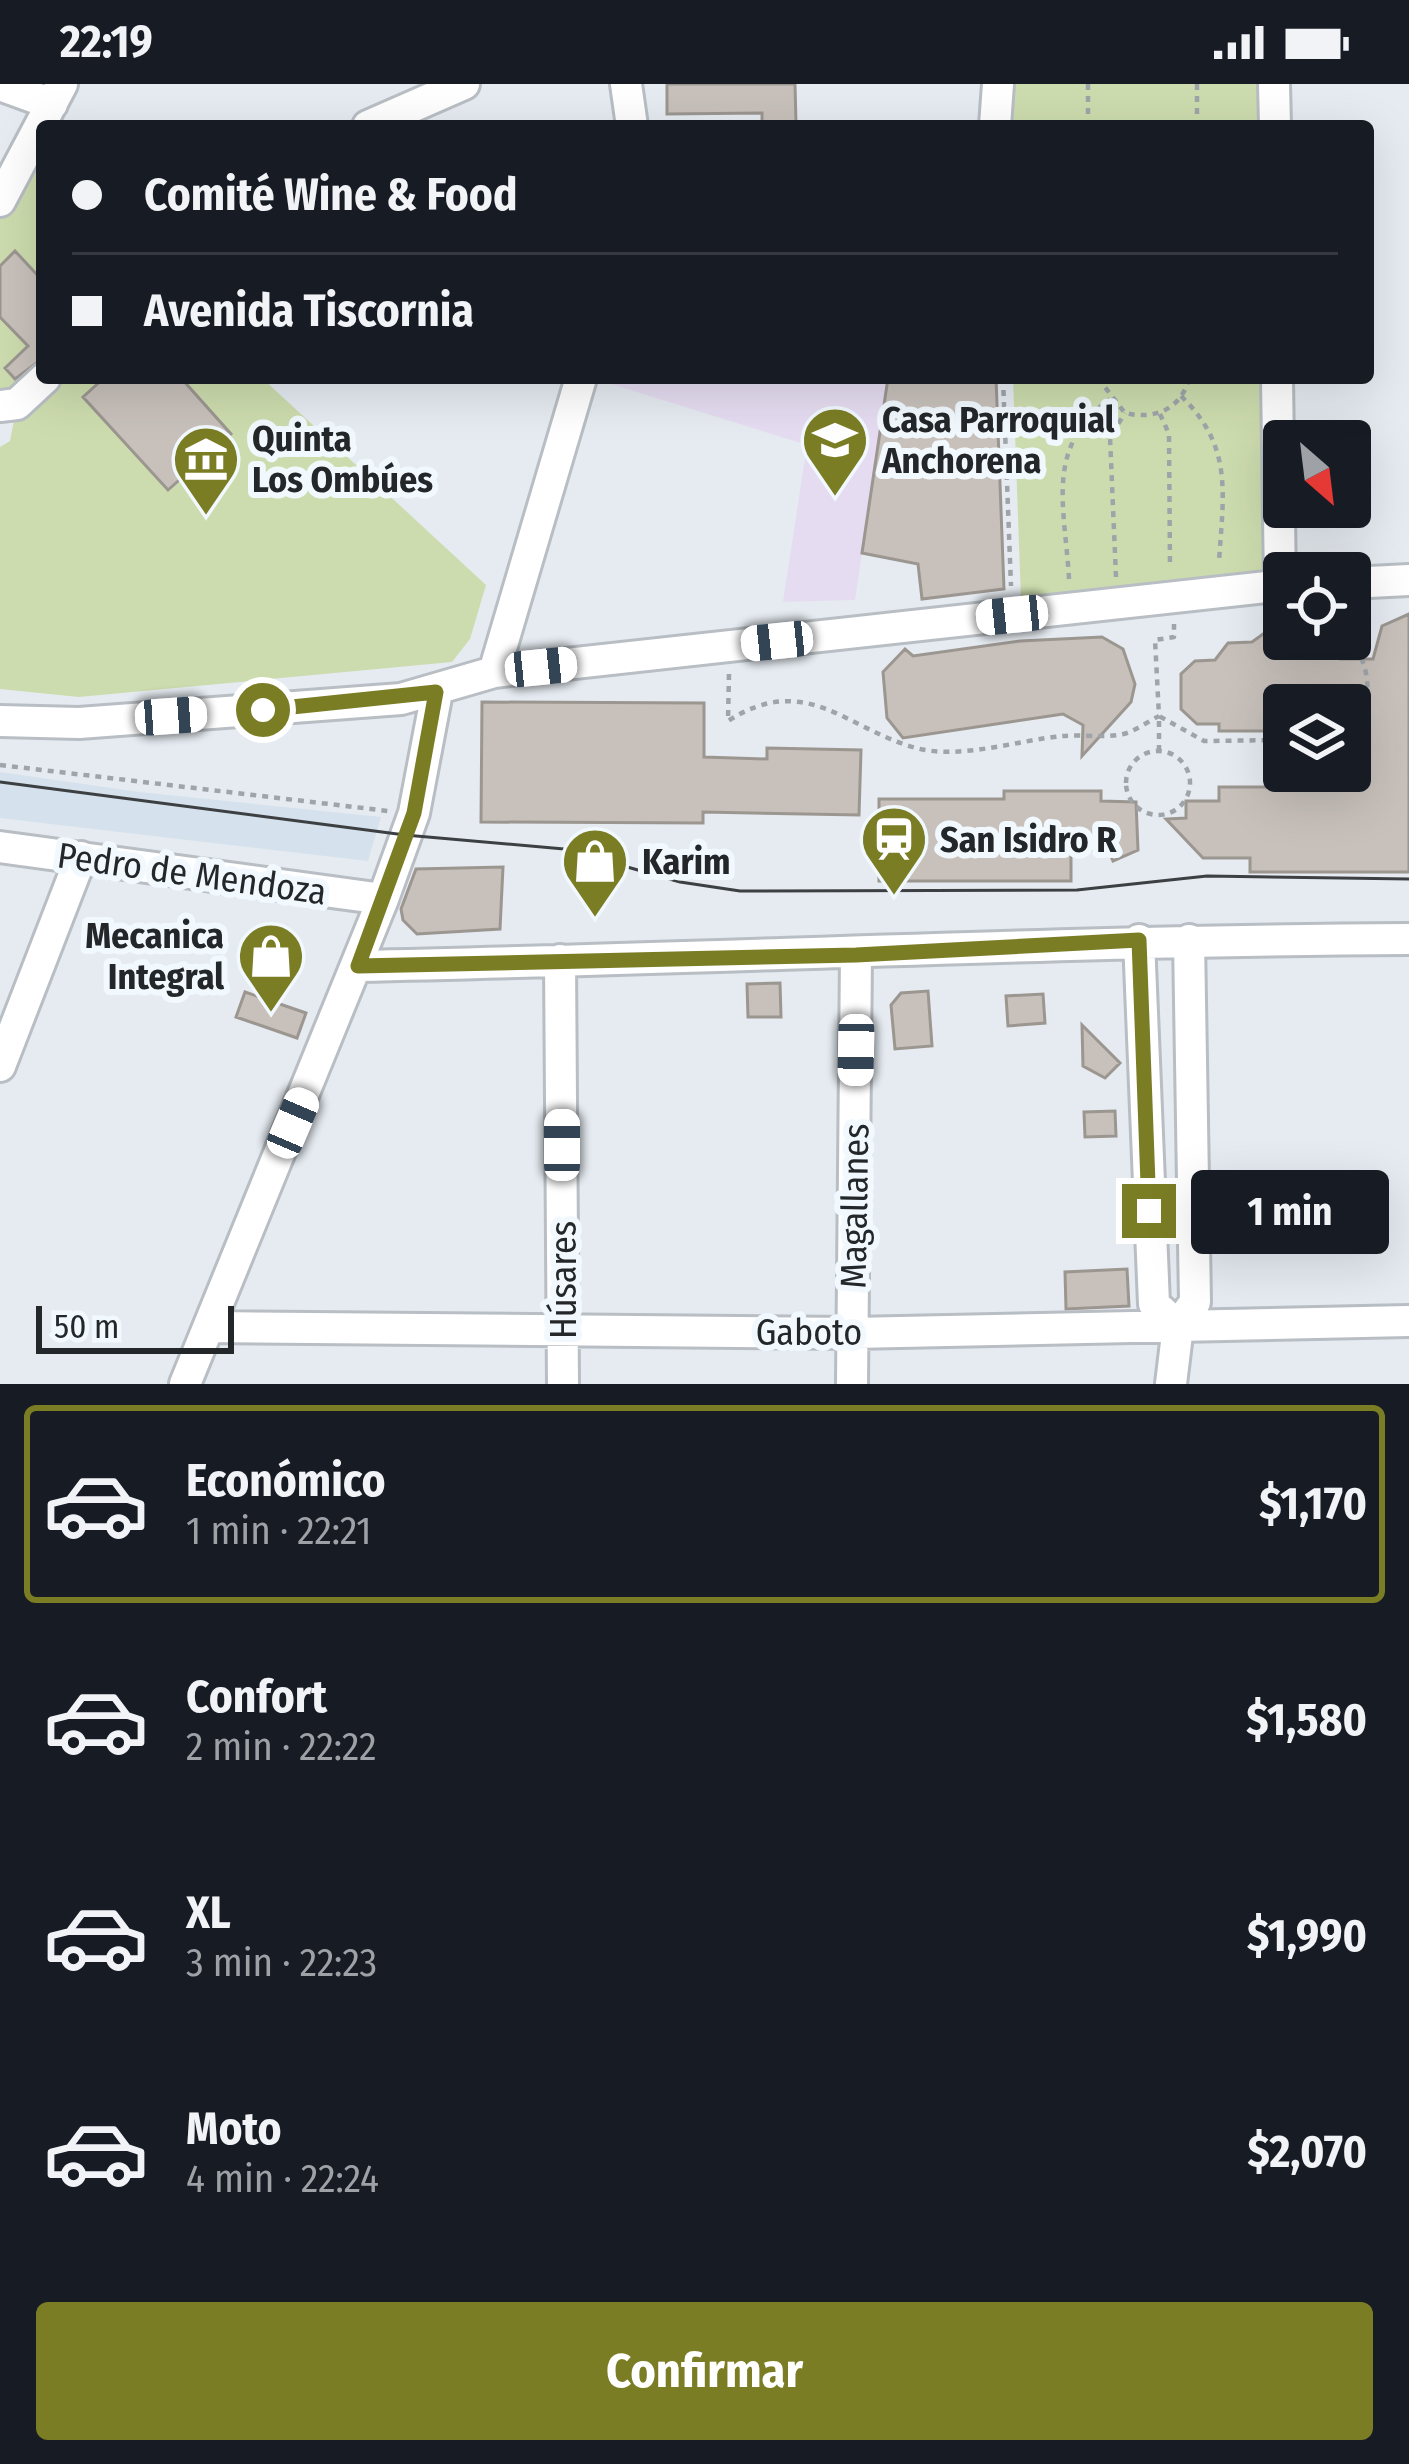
<!DOCTYPE html>
<html lang="es">
<head>
<meta charset="utf-8">
<style>
  body { margin:0; font-family:"Fira Sans Condensed",sans-serif; background:#20242c; color:#f1f3f6; height:100vh; display:flex; flex-direction:column; font-size:45px; white-space:nowrap }
  * { box-sizing:border-box; margin:0 }
  p { font-size:39px; color:#9ea1a6 }
  .icon { flex:none; width:66px; height:66px; fill:none; stroke:currentColor; stroke-width:2; stroke-linecap:round; stroke-linejoin:round }
  .map { position:relative; height:1300px; overflow:hidden }
  .sheet { display:flex; flex-direction:column; background:#171b24; flex:1 }
  .sheet>* { flex:none }
  .guide { position:absolute; left:36px; top:36px; width:1338px; height:264px; border-radius:12px; box-shadow:0 12px 48px #0002; display:grid; align-content:center; height:264px; padding:0 36px; background:#171b24 }
  .needle { width:78px; rotate:152deg }
  .buttons { position:absolute; left:1263px; top:336px; display:grid; gap:24px }
  .buttons a { display:grid; place-items:center; width:108px; height:108px; border-radius:12px; background:#171b24; box-shadow:0 12px 48px #0002; font-size:60px }
  .scale { position:absolute; left:36px; bottom:30px; width:198px; box-sizing:border-box; padding-left:12px; border:6px solid #242729; border-top:0; font-size:33px; line-height:42px; white-space:nowrap; color:#242729; -webkit-text-stroke:9px #f2f9fe; paint-order:stroke }
  .end { position:absolute; width:54px; height:54px; margin:-27px; border:15px solid #7b7d25; background:#fff; box-shadow:0 0 0 6px #fff }
  .from { border-radius:50% }
  .bubble { position:absolute; height:84px; border-radius:12px; background:#171b24; box-shadow:0 12px 48px #0002; font-size:39px; font-weight:700; line-height:84px; text-align:center }
  .car { position:absolute; width:36px; height:72px; margin:-36px -18px; border-radius:15px; box-shadow:0 0 9px 3px #0007; background:linear-gradient(#fff 24%,#345 0 40%,#fff 0 76%,#345 0 86%,#fff 0) }
  .guide b { display:flex; align-items:center; gap:42px; height:114px; font-size:45px }
  .guide b+b { border-top:3px solid #363941 }
  .guide i { width:30px; height:30px; background:#f1f3f6 }
  ul { padding:21px 0 0; list-style:none }
  li { display:flex; align-items:center; gap:36px; height:198px; margin:0 24px 18px; padding:0 12px; border:6px solid transparent; border-radius:12px }
  li div { flex:1 }
  li b { display:block; font-size:45px }
  li em { font-style:normal; font-weight:700 }
  li.active { border-color:#7b7d25 }
  li>.icon { width:108px; height:108px; stroke-width:1.5 }
  .cta { display:flex; gap:24px; margin-top:auto; padding:24px 36px }
  .cta a { flex:1; height:138px; border-radius:12px; background:#7b7d25; color:#fff; font-size:48px; font-weight:700; line-height:138px; text-align:center }
  .status { display:flex; justify-content:space-between; align-items:center; height:84px; padding:0 60px; background:#171b24; direction:ltr }
  .status svg { height:33px; fill:currentColor }
  .map>svg:first-child { display:block }
  .built { fill:#d5e1ec }
  .education { fill:#e5dcf1 }
  .green { fill:#cddcae }
  .building { fill:#c7c0bb; stroke:#9c9691; stroke-width:3 }
  .lines { fill:none; stroke-linecap:round; stroke-linejoin:round }
  .minor-casing { stroke:#b8bec3; stroke-width:36 }
  .path { stroke:#9fa4a9; stroke-width:4.5; stroke-dasharray:6 6; stroke-linecap:butt }
  .minor { stroke:#fff; stroke-width:30 }
  .tram { stroke:#3d4043; stroke-width:3 }
  .route { stroke:#7b7d25; stroke-width:15 }
  .labels { text-anchor:middle; stroke-width:12; stroke-linejoin:round; paint-order:stroke }
  .poi-label { font-size:36px; font-weight:bold; fill:#242729; stroke:#f2f9fe; text-anchor:start }
  .street-label { font-size:36px; fill:#242729; stroke:#f2f9fe }
</style>
</head>
<body>
<div class="status"><b>22:19</b><svg viewBox="0 0 49 12"><path d="M0 12V9h3v3zM5 12V6h3v6zM10 12V3h3v9zM15 12V0h3v12zM26 1h20v11H26zM47 4h2v5h-2z"/></svg></div>
<div class="map">
<svg width="1409" height="1300" viewBox="0 0 1409 1300">
  <rect width="100%" height="100%" fill="#e5ebf1"/>
  <path class="built" d="M0,688l139,20 242,25 -13,44 -368,-43z"/>
  <path class="education" d="M592,294h296l-33,222 -72,2 24,-157z"/>
  <path class="green" d="M1010,0h253v42h-256z
    M42,42v252h220l224,207 -16,54 -18,23 -373,35 -79,-8v-242l10,-6 7,-36 -17,1v-205z
    M1013,294h253l2,197 -247,25z"/>
  <path class="building" d="M667,0h128l1,40 -34,1v-12l-95,1z
    M15,167l27,29v79l-27,20 -10,-11 23,-22 -28,-29v-51z
    M104,294h77l50,56 -63,56 -85,-93z
    M888,294h108l8,211 -82,10 -4,-35 -56,-11z
    M1409,530v258h-159v-14h-47l-37,-39 20,-1v-17h33v-14h140v-56h-9v-26h-66v26h-65v-7h-22l-16,-15v-35l14,-13 20,-1 13,-17 24,-1 32,-23v20h43l13,20h33l9,-33z
    M1102,553l21,12 12,35 -4,18 -49,54 1,-31 -20,-11 -160,24 -16,-20 -4,-46 22,-23 8,7 107,-15z
    M482,618l222,1v54l63,2v-11l94,2 -2,65 -156,-3v11l-222,-1z
    M1004,707h97v10l35,1 2,48 -25,11 -5,-11h-37v31h-192v-82h125z
    M503,783l-3,62 -83,5 -14,-14 -2,-11 15,-40z
    M780,899l1,34h-33l-1,-33z
    M928,907l4,55 -37,3 -4,-44 10,-12z
    M245,908l61,21 -9,25 -61,-21z
    M1043,910l2,29 -37,3 -2,-30z
    M1082,941l38,38 -15,15 -22,-12z
    M1115,1027l1,25 -31,1 -1,-25z
    M1127,1185l2,37 -63,3 -1,-37z"/>
  <g class="lines">
    <g class="minor-casing">
      <path id="minor" d="M626,0l6,42
        M1274,0l1,42
        M0,1l52,19
        M368,42l96,-42
        M995,42l3,-42
        M0,117l62,-117
        M1277,294l3,207
        M0,322l17,-2 28,-26
        M1350,499l59,-3
        M494,588l87,-294
        M0,637l79,2 322,-24 93,-27 790,-87
        M0,763l383,52
        M1139,856l15,364 24,22
        M560,876l3,424
        M358,882c351,-7 701,-25 1051,-27
        M0,982l81,-209
        M209,1243l644,6 556,-12
        M185,1300l198,-485 31,-86 23,-121
        M852,1300l4,-429
        M1171,1300l7,-58 17,-24 -6,-362"/>
    </g>
    <path class="path" d="M1197,0v42
      M1088,42v-42
      M1003,294l8,208
      M1098,294l27,35c29,7 56,-3 64,-35
      M1181,312c53,51 42,99 38,166
      M1160,330l9,20 1,134
      M1116,493l-6,-140 15,-24
      M1069,495c-4,-73 -25,-132 41,-180
      M1265,534l19,-1
      M1347,555c18,18 20,32 21,57
      M729,590l-1,47c78,-50 118,8 188,27 45,12 102,-8 147,-12 20,-2 45,3 64,-3 11,-4 22,-12 32,-17l-4,-76 19,-3v-13
      M1350,655h3
      M1159,667v-35l45,25 80,-1
      M1126 699a32 32 0 1 1 64 0a32 32 0 1 1-64 0Z
      M0,681l388,46"/>
    <use href="#minor" class="minor"/>
    <path class="tram" d="M0,698l405,53 159,14 116,33 60,9 337,-1 130,-14 202,3"/>
  </g>
  <g class="lines">
    <path class="route" d="M263,626l173,-18 -22,121 -56,153 498,-11 283,-15 10,271"/>
  </g>
  <defs>
    <g id="university-pin" transform="scale(3.45)"><path d="M0 17L-7.5 6A9.5 9.5 0 1 1 7.5 6Z" fill="#7b7d25" stroke="#f2f9fe"/><path d="M0-5L7-2L0 1L-7-2ZM-4 1L0 2.5L4 1V4Q0 6-4 4Z" fill="#fff"/></g>
    <g id="museum-pin" transform="scale(3.45)"><path d="M0 17L-7.5 6A9.5 9.5 0 1 1 7.5 6Z" fill="#7b7d25" stroke="#f2f9fe"/><path d="M0-6L6-3V-2H-6V-3ZM-5-1h2V3h-2ZM-1-1h2V3h-2ZM3-1h2V3H3ZM-6 4H6V6H-6Z" fill="#fff"/></g>
    <g id="station-pin" transform="scale(3.45)"><path d="M0 17L-7.5 6A9.5 9.5 0 1 1 7.5 6Z" fill="#7b7d25" stroke="#f2f9fe"/><path d="M-3-6H3Q5-6 5-4V2Q5 4 3 4L4.5 6H3L1.5 4h-3L-3 6H-4.5L-3 4Q-5 4-5 2V-4Q-5-6-3-6ZM-3.5-4v3h7v-3ZM-3.5 1v1.5H-2V1ZM2 1v1.5H3.5V1Z" fill="#fff"/></g>
    <g id="shop-pin" transform="scale(3.45)"><path d="M0 17L-7.5 6A9.5 9.5 0 1 1 7.5 6Z" fill="#7b7d25" stroke="#f2f9fe"/><path d="M-5-2.5h2.3a2.7 3.5 0 0 1 5.4 0H5L5.5 6h-11ZM-1.5-2.5h3a1.5 2.3 0 0 0-3 0Z" fill="#fff"/></g>
  </defs>
  <g fill-rule="evenodd">
    <use href="#university-pin" x="835" y="356"/>
    <use href="#museum-pin" x="206" y="375"/>
    <use href="#station-pin" x="894" y="755"/>
    <use href="#shop-pin" x="595" y="777"/>
    <use href="#shop-pin" x="271" y="872"/>
  </g>
  <g class="labels">
    <g class="poi-label">
      <text x="882" y="348">Casa Parroquial<tspan x="882" dy="41">Anchorena</tspan></text>
      <text x="252" y="367">Quinta<tspan x="252" dy="41">Los Ombúes</tspan></text>
      <text x="940" y="768">San Isidro R</text>
      <text x="642" y="790">Karim</text>
      <text x="224" y="864" text-anchor="end">Mecanica<tspan x="224" dy="41">Integral</tspan></text>
    </g>
    <g class="street-label">
      <text transform="translate(192 789) rotate(8)" y="13">Pedro de Mendoza</text>
      <text transform="translate(854 1122) rotate(-89)" y="13">Magallanes</text>
      <text transform="translate(563 1196) rotate(-90)" y="13">Húsares</text>
      <text x="809" y="1261">Gaboto</text>
    </g>
  </g>
</svg>
<div class="buttons">
<a><svg class="needle" viewBox="-14 -14 28 28"><path d="M0-13l5 13h-10z" fill="#e53935"/><path d="M0 13l5-13h-10z" fill="#9ea1a6"/></svg></a>
<a><svg class="icon" aria-label="locate" viewBox="0 0 24 24"><circle cx="12" cy="12" r="6"/><path d="M12 2v4M12 18v4M2 12h4M18 12h4"/></svg></a>
<a><svg class="icon" aria-label="layers" viewBox="0 0 24 24"><path d="M12 4l9 5-9 5-9-5zM3 14l9 5 9-5"/></svg></a>
</div>
<div class="scale">50 m</div>
<i class="end from" style="left:263px;top:626px"></i>
<i class="end" style="left:1149px;top:1127px"></i>
<div class="bubble" style="left:1191px;top:1086px;width:198px">1 min</div>
<i class="car" style="left:1012px;top:531px;rotate:264deg"></i>
<i class="car" style="left:777px;top:557px;rotate:264deg"></i>
<i class="car" style="left:541px;top:583px;rotate:84deg"></i>
<i class="car" style="left:171px;top:632px;rotate:86deg"></i>
<i class="car" style="left:856px;top:966px;rotate:181deg"></i>
<i class="car" style="left:293px;top:1039px;rotate:23deg"></i>
<i class="car" style="left:562px;top:1061px;rotate:0deg"></i>
<div class="guide">
<b><i class="from"></i>Comité Wine &amp; Food</b>
<b><i></i>Avenida Tiscornia</b>
</div>
</div>
<section class="sheet">
<ul>
<li class="active"><svg class="icon" aria-label="car" viewBox="0 0 24 24"><path d="M5 17H2v-5l4-1 3-4h7l3 4 3 1v5h-3M9 17h6M6 11h13"/><circle cx="7" cy="17" r="2"/><circle cx="17" cy="17" r="2"/></svg><div><b>Económico</b><p>1 min · 22:21</p></div><em>$1,170</em></li>
<li><svg class="icon" aria-label="car" viewBox="0 0 24 24"><path d="M5 17H2v-5l4-1 3-4h7l3 4 3 1v5h-3M9 17h6M6 11h13"/><circle cx="7" cy="17" r="2"/><circle cx="17" cy="17" r="2"/></svg><div><b>Confort</b><p>2 min · 22:22</p></div><em>$1,580</em></li>
<li><svg class="icon" aria-label="car" viewBox="0 0 24 24"><path d="M5 17H2v-5l4-1 3-4h7l3 4 3 1v5h-3M9 17h6M6 11h13"/><circle cx="7" cy="17" r="2"/><circle cx="17" cy="17" r="2"/></svg><div><b>XL</b><p>3 min · 22:23</p></div><em>$1,990</em></li>
<li><svg class="icon" aria-label="car" viewBox="0 0 24 24"><path d="M5 17H2v-5l4-1 3-4h7l3 4 3 1v5h-3M9 17h6M6 11h13"/><circle cx="7" cy="17" r="2"/><circle cx="17" cy="17" r="2"/></svg><div><b>Moto</b><p>4 min · 22:24</p></div><em>$2,070</em></li>
</ul>
<div class="cta"><a>Confirmar</a></div>
</section>
</body>
</html>
